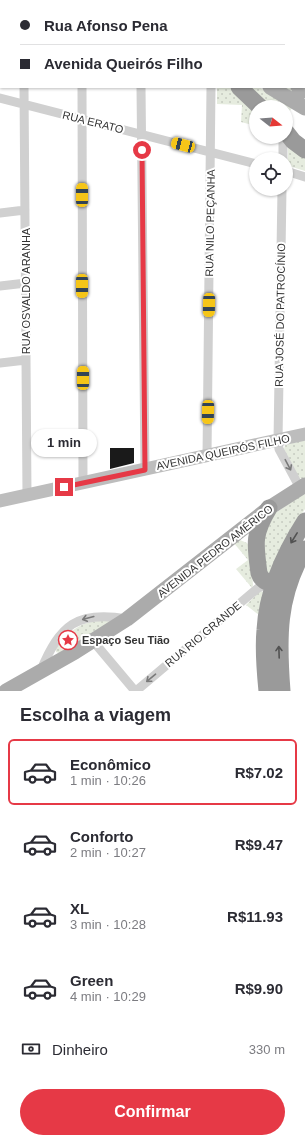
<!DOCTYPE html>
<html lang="pt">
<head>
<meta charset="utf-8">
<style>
  body { margin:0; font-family:Arial,sans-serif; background:#f2f2f3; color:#2b2b33; height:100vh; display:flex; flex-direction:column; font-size:15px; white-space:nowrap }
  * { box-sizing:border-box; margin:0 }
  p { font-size:13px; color:#7c7c81 }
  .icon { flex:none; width:22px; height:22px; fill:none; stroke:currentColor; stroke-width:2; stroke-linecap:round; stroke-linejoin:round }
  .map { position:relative; height:691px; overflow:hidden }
  .drawer { display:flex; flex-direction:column; background:#fff; flex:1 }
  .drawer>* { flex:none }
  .hud { position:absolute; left:0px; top:0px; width:305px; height:88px; box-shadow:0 1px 3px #0004; display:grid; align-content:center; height:88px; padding:0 20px; background:#fff }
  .needle { width:26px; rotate:107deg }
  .buttons { position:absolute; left:249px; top:100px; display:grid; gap:8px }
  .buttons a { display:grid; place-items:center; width:44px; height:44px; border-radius:50%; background:#fff; box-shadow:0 1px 3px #0004; font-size:20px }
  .end { position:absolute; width:18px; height:18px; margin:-9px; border:5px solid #e63946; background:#fff; box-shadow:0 0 0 2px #fff }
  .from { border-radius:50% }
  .bubble { position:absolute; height:28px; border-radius:14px; background:#fff; box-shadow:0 1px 3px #0004; font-size:13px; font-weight:700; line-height:28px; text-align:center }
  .car { position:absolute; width:12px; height:24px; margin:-12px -6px; border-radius:5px; box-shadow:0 0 3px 1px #0007; background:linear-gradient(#f5c518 24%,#345 0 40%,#f5c518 0 76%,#345 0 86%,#f5c518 0) }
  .hud b { display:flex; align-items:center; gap:14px; height:38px; font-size:15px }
  .hud b+b { border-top:1px solid #e1e1e2 }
  .hud i { width:10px; height:10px; background:#2b2b33 }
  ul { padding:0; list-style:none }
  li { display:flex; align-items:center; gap:12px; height:66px; margin:0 8px 6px; padding:0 12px; border:2px solid transparent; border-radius:6px }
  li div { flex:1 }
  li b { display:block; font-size:15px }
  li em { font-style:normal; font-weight:700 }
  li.active { border-color:#e63946 }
  li>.icon { width:36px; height:36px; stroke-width:1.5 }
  h2 { padding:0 20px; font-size:18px; line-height:48px }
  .pay { display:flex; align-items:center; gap:10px; height:44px; padding:0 20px; font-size:15px }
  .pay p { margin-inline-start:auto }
  .action { display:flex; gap:8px; margin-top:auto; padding:8px 20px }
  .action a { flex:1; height:46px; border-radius:24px; background:#e63946; color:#fff; font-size:16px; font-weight:700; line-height:46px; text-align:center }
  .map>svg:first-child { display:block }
  .grass { fill:url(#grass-dots) }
  .building { fill:#1a1a1a }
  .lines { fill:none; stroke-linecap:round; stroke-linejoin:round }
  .street { stroke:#d0d0d0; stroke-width:9 }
  .secondary { stroke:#bdbdbd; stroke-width:13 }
  .primary { stroke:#ababab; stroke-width:15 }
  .highway { stroke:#9a9a9a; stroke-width:17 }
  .oneway { stroke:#7a7a7a }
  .oneway2 { stroke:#525252 }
  .route { stroke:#e63946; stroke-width:5 }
  .labels { text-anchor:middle; stroke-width:4; stroke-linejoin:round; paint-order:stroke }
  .street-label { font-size:11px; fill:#333; stroke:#fff }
  .poi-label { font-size:11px; font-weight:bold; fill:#333; stroke:#fff; text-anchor:start }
</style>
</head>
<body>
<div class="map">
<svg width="305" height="691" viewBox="0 0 305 691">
  <defs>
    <pattern id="grass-dots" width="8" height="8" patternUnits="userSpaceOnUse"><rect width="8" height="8" fill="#e6ecdf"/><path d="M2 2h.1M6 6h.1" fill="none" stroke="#c6cbc0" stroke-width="1.8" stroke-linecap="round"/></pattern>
  </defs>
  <rect width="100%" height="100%" fill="#fff"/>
  <path class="grass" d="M124,0h72l3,1h-70z
    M304,68l1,20 -19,29v-10h-17l-23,-20h13l17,10 7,-10h21z
    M217,87h12l27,22v17l-15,-4 1,-17 -25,-1z
    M288,145l17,9v17l-16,-5 -1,-2z
    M305,440v38l-3,1 -4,-2 -14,-28 1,-4z
    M305,493v16l-20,31 -16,34 -3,-3 -4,-32 13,-26z
    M240,540l7,3 3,5 3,37 -1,3 -16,-19 12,-9 -15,-18z
    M260,591l3,1 -4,23 -13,-10z
    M110,620l-1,3 -50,30 -3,-1v-3c16,-22 26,-28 54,-29z"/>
  <path class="building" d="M110,448h24v15l-24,6z"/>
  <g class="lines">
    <path class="street" d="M22,0v1
      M24,87l3,408
      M82,87l1,396
      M141,87l4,382
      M0,98l256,66
      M283,159v-22
      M286,171l19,6
      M282,189l-4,252 1,8 21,39
      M0,213l25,-3
      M0,286l26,-3
      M0,363l26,-3
      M207,456l4,-369
      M93,641l42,50
      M41,670c19,-45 36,-60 86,-51
      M136,691l122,-103 12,-4"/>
    <path class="secondary" d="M0,501l305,-67"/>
    <path class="primary" d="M85,0l5,1
      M0,15h1
      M304,52h1
      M270,87l35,21
      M298,87l7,4
      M6,691l69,-39 52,-33 142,-111 36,-23"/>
    <path class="highway" d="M304,61l1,1
      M239,87l21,20
      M286,132l7,9 12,9
      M269,508c-16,26 -14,36 -10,65 4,12 15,11 26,10
      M267,691c-2,-20 -4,-41 -2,-61 2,-40 19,-76 40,-109
      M282,691c-4,-52 -5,-95 23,-142"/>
  </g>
  <defs><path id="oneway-shaft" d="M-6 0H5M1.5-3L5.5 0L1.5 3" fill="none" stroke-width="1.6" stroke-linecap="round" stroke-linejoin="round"/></defs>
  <g class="oneway">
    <use href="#oneway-shaft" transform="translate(288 465) rotate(62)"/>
    <use href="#oneway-shaft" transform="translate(88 618) rotate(165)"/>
    <use href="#oneway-shaft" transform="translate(151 678) rotate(140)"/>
  </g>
  <g class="oneway2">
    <use href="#oneway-shaft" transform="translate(294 538) rotate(122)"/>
    <use href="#oneway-shaft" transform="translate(279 652) rotate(-92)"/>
  </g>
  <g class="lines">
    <path class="route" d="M64,487l81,-17 -3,-320"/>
  </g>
  <defs>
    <g id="sight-ring" transform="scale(1)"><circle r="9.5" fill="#fff" stroke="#e63946" stroke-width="1.5"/><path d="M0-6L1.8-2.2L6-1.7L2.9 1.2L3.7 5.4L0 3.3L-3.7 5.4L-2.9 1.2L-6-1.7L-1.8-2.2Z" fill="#e63946"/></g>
  </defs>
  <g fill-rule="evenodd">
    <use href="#sight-ring" x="68" y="640"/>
  </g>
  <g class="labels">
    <g class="street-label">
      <text transform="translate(93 122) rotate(14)" y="4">RUA ERATO</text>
      <text transform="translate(210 223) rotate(-89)" y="4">RUA NILO PEÇANHA</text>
      <text transform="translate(26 291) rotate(-90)" y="4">RUA OSVALDO ARANHA</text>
      <text transform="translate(280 315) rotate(-89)" y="4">RUA JOSÉ DO PATROCÍNIO</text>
      <text transform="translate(223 452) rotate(-12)" y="4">AVENIDA QUEIRÓS FILHO</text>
      <text transform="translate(215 551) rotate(-38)" y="4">AVENIDA PEDRO AMÉRICO</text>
      <text transform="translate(203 634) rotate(-40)" y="4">RUA RIO GRANDE</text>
    </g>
    <g class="poi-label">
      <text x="82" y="644">Espaço Seu Tião</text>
    </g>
  </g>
</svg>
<div class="buttons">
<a><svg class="needle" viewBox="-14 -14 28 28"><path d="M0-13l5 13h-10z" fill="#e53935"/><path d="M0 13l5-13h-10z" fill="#7c7c81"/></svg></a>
<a><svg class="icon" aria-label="locate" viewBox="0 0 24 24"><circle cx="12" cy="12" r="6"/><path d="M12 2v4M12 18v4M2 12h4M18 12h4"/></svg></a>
</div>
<i class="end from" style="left:142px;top:150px"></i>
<i class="end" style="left:64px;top:487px"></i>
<div class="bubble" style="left:31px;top:429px;width:66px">1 min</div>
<i class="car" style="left:183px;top:145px;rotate:285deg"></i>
<i class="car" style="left:82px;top:195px;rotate:0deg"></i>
<i class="car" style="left:82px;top:286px;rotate:180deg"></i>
<i class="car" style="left:209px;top:305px;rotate:181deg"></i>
<i class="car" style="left:83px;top:378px;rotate:0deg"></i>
<i class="car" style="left:208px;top:412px;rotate:181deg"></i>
<div class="hud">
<b><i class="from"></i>Rua Afonso Pena</b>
<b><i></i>Avenida Queirós Filho</b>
</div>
</div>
<section class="drawer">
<h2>Escolha a viagem</h2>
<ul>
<li class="active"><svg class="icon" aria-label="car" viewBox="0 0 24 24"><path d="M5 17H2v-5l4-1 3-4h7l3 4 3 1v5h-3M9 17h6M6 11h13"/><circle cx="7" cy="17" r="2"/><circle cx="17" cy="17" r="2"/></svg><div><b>Econômico</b><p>1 min · 10:26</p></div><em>R$7.02</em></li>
<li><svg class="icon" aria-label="car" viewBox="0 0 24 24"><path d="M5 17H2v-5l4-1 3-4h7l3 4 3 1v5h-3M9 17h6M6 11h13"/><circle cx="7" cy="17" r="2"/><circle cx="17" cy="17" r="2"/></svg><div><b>Conforto</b><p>2 min · 10:27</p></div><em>R$9.47</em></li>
<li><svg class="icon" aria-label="car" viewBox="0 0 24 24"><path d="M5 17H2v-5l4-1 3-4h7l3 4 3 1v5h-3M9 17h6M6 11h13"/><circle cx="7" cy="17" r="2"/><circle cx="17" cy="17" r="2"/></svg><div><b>XL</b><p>3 min · 10:28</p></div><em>R$11.93</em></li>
<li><svg class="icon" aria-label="car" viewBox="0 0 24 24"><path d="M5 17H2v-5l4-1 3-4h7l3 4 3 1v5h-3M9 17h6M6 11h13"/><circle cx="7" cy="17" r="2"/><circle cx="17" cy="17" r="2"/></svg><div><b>Green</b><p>4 min · 10:29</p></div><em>R$9.90</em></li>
</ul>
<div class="pay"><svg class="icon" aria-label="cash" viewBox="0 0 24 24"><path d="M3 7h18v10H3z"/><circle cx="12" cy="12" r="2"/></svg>Dinheiro<p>330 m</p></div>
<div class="action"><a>Confirmar</a></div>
</section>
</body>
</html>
